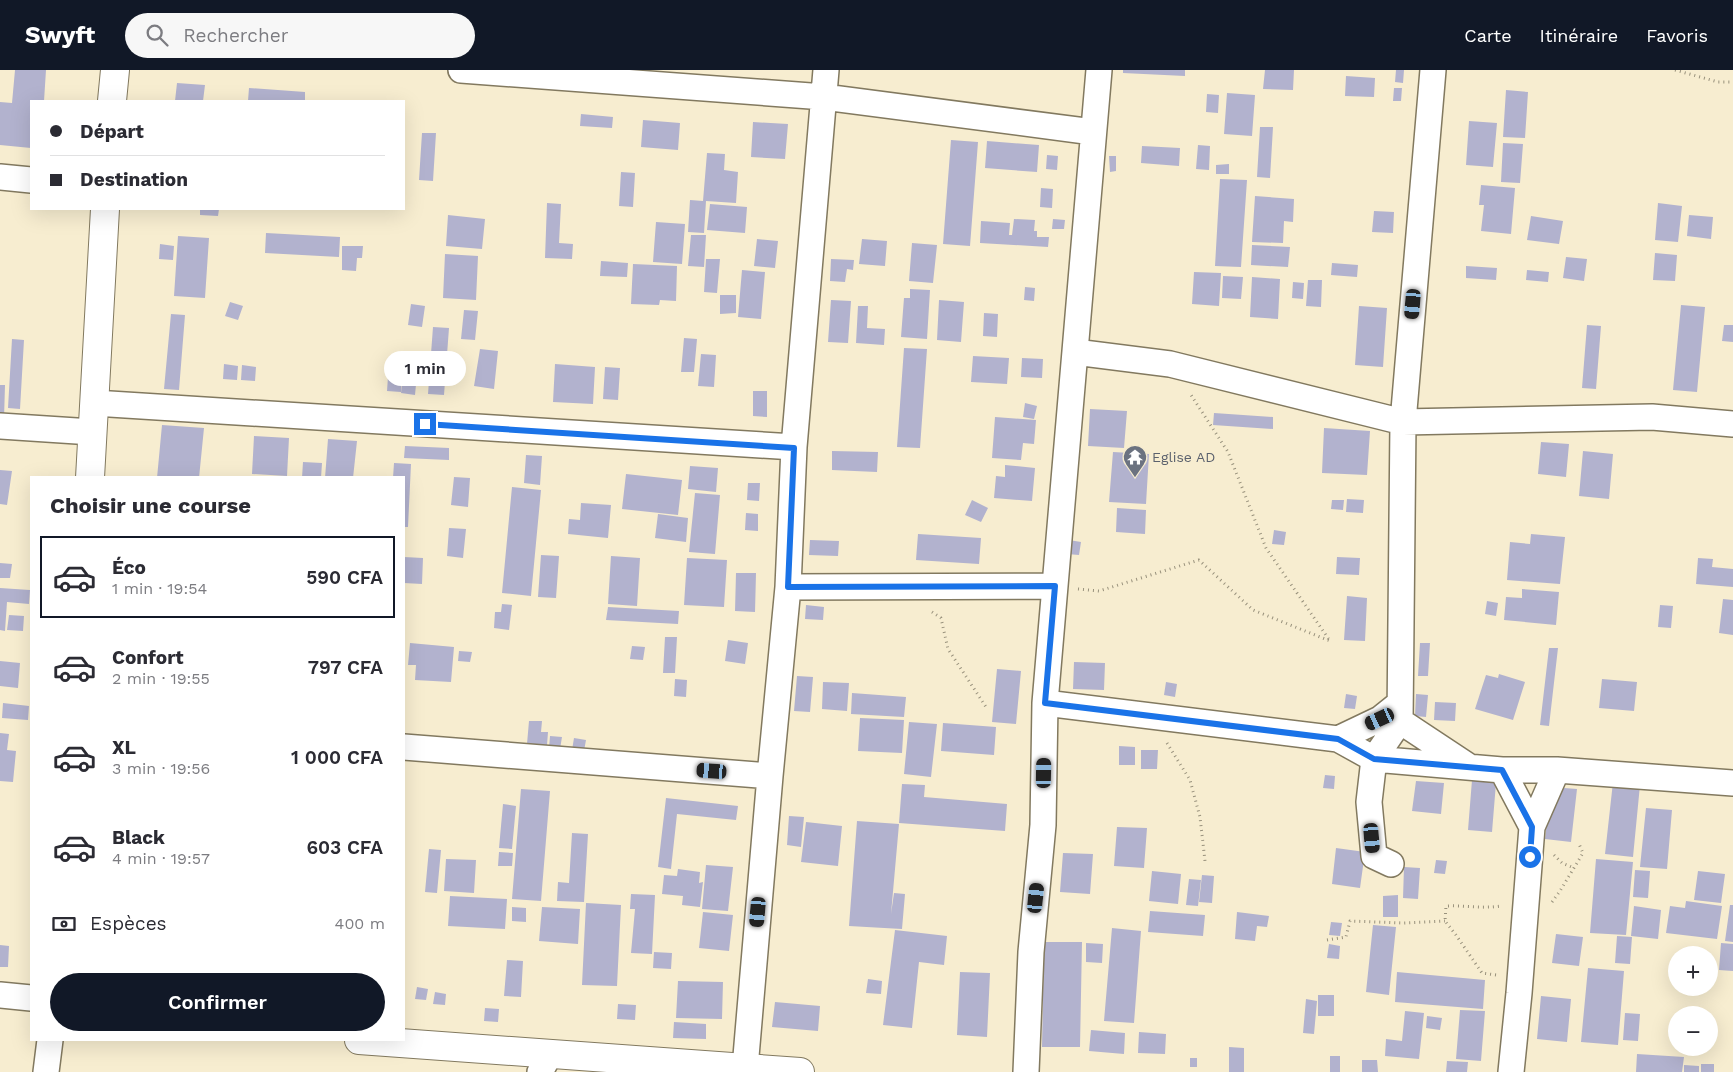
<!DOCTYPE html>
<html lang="fr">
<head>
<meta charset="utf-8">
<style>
  body { margin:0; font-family:"Work Sans",sans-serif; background:#f7f7f7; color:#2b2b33; height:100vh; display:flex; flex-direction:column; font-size:19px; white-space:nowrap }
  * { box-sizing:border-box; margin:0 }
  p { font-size:16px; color:#7c7c81 }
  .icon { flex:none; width:28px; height:28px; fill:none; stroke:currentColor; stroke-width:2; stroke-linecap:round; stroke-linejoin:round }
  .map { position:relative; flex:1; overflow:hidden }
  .panel { position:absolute; left:30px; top:406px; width:375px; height:565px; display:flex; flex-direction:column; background:#fff; border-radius:0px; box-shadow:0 5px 20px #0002 }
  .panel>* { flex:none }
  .hud { position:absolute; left:30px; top:30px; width:375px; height:110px; border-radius:0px; box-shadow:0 5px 20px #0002; display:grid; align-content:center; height:110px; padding:0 20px; background:#fff }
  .controls { position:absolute; left:1668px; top:876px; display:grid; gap:10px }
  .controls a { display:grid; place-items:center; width:50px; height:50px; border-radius:50%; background:#fff; box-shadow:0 5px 20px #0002; font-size:25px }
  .end { position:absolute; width:22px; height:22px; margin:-11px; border:6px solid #1a73e8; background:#fff; box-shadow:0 0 0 2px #fff }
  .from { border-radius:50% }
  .bubble { position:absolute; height:35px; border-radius:18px; background:#fff; box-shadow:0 5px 20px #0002; font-size:16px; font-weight:600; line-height:35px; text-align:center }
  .car { position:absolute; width:15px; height:30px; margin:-15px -8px; border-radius:6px; box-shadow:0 0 4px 1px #0007; background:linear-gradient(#222 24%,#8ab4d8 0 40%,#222 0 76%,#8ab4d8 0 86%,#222 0) }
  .hud b { display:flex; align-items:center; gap:18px; height:48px; font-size:19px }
  .hud b+b { border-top:1px solid #e1e1e2 }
  .hud i { width:12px; height:12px; background:#2b2b33 }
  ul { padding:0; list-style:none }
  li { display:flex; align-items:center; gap:15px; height:82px; margin:0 10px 8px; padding:0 10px; border:2px solid transparent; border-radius:0px }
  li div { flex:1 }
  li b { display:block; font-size:19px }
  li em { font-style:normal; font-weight:600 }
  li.active { border-color:#111827 }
  li>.icon { width:45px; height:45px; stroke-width:1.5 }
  h2 { padding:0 20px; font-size:22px; line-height:60px }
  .pay { display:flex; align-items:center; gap:12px; height:55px; padding:0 20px; font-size:19px }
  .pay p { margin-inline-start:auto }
  .button { display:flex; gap:10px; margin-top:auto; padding:10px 20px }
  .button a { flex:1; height:58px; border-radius:30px; background:#111827; color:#fff; font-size:20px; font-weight:600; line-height:58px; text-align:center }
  header { display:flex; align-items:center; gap:30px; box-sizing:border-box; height:70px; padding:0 25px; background:#111827; color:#fff }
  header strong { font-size:24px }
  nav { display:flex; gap:28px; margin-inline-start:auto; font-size:18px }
  .search { width:350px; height:45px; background:#f7f7f7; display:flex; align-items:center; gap:12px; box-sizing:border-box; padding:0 18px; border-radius:28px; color:#7c7c81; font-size:19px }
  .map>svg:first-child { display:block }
  .building { fill:#b2b2ce }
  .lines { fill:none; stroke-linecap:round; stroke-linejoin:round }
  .minor-casing { stroke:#82795f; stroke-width:28 }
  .major-casing { stroke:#82795f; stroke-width:30 }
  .path { stroke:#98917c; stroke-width:3; stroke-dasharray:1 4; stroke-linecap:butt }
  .minor { stroke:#fff; stroke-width:25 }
  .major { stroke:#fff; stroke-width:28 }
  .route { stroke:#1a73e8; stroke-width:6 }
  .labels { text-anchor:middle; stroke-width:4; stroke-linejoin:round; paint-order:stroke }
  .worship-label { font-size:14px; fill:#5b616d; stroke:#f7edd0; text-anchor:start }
</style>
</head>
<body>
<header>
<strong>Swyft</strong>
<div class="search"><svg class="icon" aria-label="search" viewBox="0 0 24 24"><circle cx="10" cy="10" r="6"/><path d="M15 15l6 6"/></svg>Rechercher</div>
<nav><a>Carte</a><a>Itinéraire</a><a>Favoris</a></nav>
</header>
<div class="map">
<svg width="1733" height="1002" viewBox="0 0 1733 1002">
  <rect width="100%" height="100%" fill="#f7edd0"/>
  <path class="building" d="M15,0h31l-2,31h-13v47l-31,-3v-43l12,1z
    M1123,0h62v6l-62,-3z
    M1265,0h29l-1,20 -30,-1z
    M1396,0h8l-1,13 -8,-1z
    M1346,6l29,2 -1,19 -29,-1z
    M177,13l28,2 -2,16h-28z
    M249,18l56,4v9h-57z
    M1394,18h8l-1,13h-8z
    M1506,20l22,2 -3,46 -22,-1z
    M1227,23l28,2 -3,41 -28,-2z
    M1207,24l12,1 -1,18 -12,-1z
    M581,44l32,3 -1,11 -32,-2z
    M643,50l37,3 -2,27 -37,-3z
    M1469,51l28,2 -4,44 -27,-2z
    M753,52l35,2 -3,35 -34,-2z
    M1260,57h13l-3,51 -13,-1z
    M422,63h14l-3,48 -14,-1z
    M951,70l27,2 -8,104 -27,-2z
    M987,71l52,4 -2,27 -52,-4z
    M1503,73l20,1 -3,39 -19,-1z
    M1198,75l12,1 -1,24 -13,-1z
    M1142,76l38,2 -1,18 -38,-3z
    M707,83l18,1 -1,16 14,2 -2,31 -30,-2 -2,32 -16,-1 2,-32 13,1z
    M1047,85l11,1 -1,14 -11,-1z
    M1109,86h7v15l-6,1z
    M1229,94v10h-13v-9z
    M621,102l14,1 -2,34 -14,-1z
    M1220,109l27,1 -6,87 -26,-1z
    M1481,115l34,3 -4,46 -30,-3 3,-26h-5z
    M1041,118l12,1 -1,19 -12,-1z
    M1255,126l39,3 -1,23 -9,-1 -1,22 -31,-1z
    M547,133l14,1 -2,39 14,1 -1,15 -27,-1z
    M1658,133l24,3 -4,36 -23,-2z
    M710,134l37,3 -2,26 -38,-3z
    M200,139h19l-1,7 -18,-1z
    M1374,141l20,1 -1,21 -21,-1z
    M448,145l37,4 -3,30 -36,-3z
    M1689,145l24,2 -2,22 -24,-3z
    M1531,146l32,5 -4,23 -32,-4z
    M1014,149l21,1 -1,11h3v6h12l-1,10 -68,-4 1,-22 29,2 -1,12h3z
    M1053,149l12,1 -1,9h-12z
    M656,152l29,2 -3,40 -29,-2z
    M266,163l74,4 -1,20 -74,-4z
    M691,165h15l-2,32 -16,-1z
    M178,166l31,2 -4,60 -31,-2z
    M757,169l21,2 -3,27 -21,-2z
    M862,169l25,2 -2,25 -26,-2z
    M912,173l25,2 -4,38 -24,-2z
    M160,174l14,2 -1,14 -14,-1z
    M1252,175l38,2 -2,20 -37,-2z
    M342,176h21l-1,12h-5l-1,13 -14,-1z
    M1655,183l22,2 -2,26 -22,-1z
    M445,184l33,2 -2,44 -33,-2z
    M1566,187l21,2 -3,22 -21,-3z
    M706,189h14l-3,34 -13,-1z
    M831,189l23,1 -1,10 -6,-1 -2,13 -15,-1z
    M601,191l27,2 -1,14 -27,-1z
    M1332,193l26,2 -1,12 -26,-2z
    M633,194l44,2 -1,35 -16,-1 -1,5 -28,-1z
    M1466,196l31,2 -1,12 -30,-2z
    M742,200l23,2 -4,47 -23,-2z
    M1527,200l22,2 -1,10 -22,-2z
    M1194,202l27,1 -2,33 -27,-2z
    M1223,206l20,1 -2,22 -19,-1z
    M1252,207l28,2 -2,40 -28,-2z
    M1308,210h14l-1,27 -15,-1z
    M1293,212l11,1 -1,16 -11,-1z
    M1025,217l10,1 -1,13 -10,-1z
    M910,219l20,1 -3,49 -26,-2 3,-39h6z
    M720,225h16v18l-16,1z
    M831,230l20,1 -3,42 -20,-1z
    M939,230l25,2 -3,40 -24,-2z
    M230,232l13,4 -5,14 -13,-4z
    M411,234l14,2 -3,21 -14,-2z
    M1681,235l24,2 -8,85 -24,-2z
    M858,236h10l-1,22 18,1 -1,16 -28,-2z
    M1359,236l28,2 -4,59 -28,-2z
    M464,240l14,1 -3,29 -14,-1z
    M984,243l14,1 -1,23 -14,-1z
    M171,244l14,1 -6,75 -15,-1z
    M1587,255l14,1 -5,63 -14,-1z
    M1724,255h9v17l-11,-1z
    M433,257l16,1 -5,67 -16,-1z
    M684,268l13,1 -3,33h-13z
    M12,269l12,1 -4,69 -12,-1z
    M904,278l23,1 -7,99 -23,-1z
    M480,279l18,2 -4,38 -20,-3z
    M701,284l15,1 -2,32 -16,-1z
    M973,286l36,2 -2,26 -36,-2z
    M1022,288l21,1 -1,19 -21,-1z
    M389,292l14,1 -2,29 -14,-1z
    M224,294l14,2 -1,14 -14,-1z
    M555,294l40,3 -2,37 -40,-2z
    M242,295l14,2 -1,14 -14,-1z
    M605,297l15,1 -2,32 -15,-1z
    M404,302l13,2 -2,21 -14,-2z
    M0,315h5l-1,34h-4z
    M753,321h14v26l-14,-1z
    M1025,333l12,3 -3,13 -11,-2z
    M1090,339l37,2 -3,37 -36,-2z
    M1214,343l59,4v12l-60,-4z
    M995,347l41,3 -2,24 -11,-1 -2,17 -29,-2z
    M162,355l42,3 -5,50h-42z
    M1324,358l46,3 -3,44 -45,-2z
    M254,366l35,2 -2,38 -35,-2z
    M328,369l29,2 -4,37h-28z
    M1541,372l28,2 -3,33 -28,-3z
    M405,376l44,2v12l-45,-2z
    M832,381l46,1 -1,20 -45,-2z
    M1583,381l30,3 -4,45 -30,-3z
    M1113,382l36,2 -3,50 -37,-2z
    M526,385l16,1 -2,29 -16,-2z
    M303,392l19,1 -1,15h-19z
    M394,393l17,1 -3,63h-4v-49h-11z
    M1005,395l30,3 -3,33 -38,-3 2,-22 9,1z
    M690,396l28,2 -2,24 -28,-3z
    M0,400l12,1 -5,34 -7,-1z
    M626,404l56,6 -4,35 -56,-6z
    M454,407l16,1 -2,29 -17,-2z
    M748,413h12l-1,18 -12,-1z
    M512,417l29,3 -10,106 -29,-3z
    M695,423l25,2 -5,59 -26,-2z
    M1347,429l17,1 -1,13 -17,-1z
    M972,430l16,8 -7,14 -16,-7z
    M1332,430h12l-1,10 -12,-1z
    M581,433l30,2 -3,33 -40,-4 1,-15 11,1z
    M1117,438l29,2 -1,24 -29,-2z
    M746,443l12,1v17l-13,-1z
    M658,444l30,4 -2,24 -31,-4z
    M449,458l17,1 -3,29 -16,-2z
    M1274,460l12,2 -2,13 -12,-1z
    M918,464l63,4 -2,26 -63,-4z
    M1531,464l34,3 -5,47 -53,-4 3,-38 20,2z
    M810,470l29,1 -1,15 -29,-1z
    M1069,470l12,2 -2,13 -12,-1z
    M541,485l18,1 -3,42 -18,-1z
    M611,486l29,2 -3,48 -29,-2z
    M404,487l19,1 -1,26 -18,-1z
    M1337,487l23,1 -1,17 -23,-1z
    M687,488l40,2 -3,47 -40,-2z
    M1698,488l15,1 -1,8 21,2v18l-37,-3z
    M0,493l12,1 -2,14h-10z
    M736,503h20l-1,39 -20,-1z
    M0,518l30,2 -1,14 -22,-2 -2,29 -5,-1z
    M1522,519l37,3 -3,33 -52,-5 2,-23 16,1z
    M1347,526l20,2 -2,43 -21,-1z
    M1723,529l10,1v35l-14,-2z
    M1487,531l11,2 -2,13 -11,-2z
    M502,534l10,1 -3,25 -15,-2 1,-16h6z
    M806,535l18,2 -1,13 -18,-1z
    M1660,535l13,1 -2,22 -13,-1z
    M608,537l71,4 -1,13 -72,-4z
    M9,545l15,1 -1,15 -16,-1z
    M665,567h12l-2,36h-12z
    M728,570l20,3 -3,21 -20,-3z
    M410,573l44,4 -3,35 -36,-2 1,-15h-8z
    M1420,573h10l-2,33h-10z
    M632,576l13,1 -2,13 -13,-1z
    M1549,578h9l-9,78 -9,-1z
    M459,581l13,1 -2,10 -12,-1z
    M0,591l20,2 -2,25 -18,-2z
    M1074,592l31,1 -1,27 -31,-1z
    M997,599l24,2 -5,53 -24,-2z
    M1499,604l26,8 -12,38 -38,-11 11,-34 12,3z
    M797,606l16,1 -3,35 -16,-1z
    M675,609l12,1 -1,17 -12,-1z
    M1602,609l35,3 -3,29 -35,-3z
    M823,612l26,1 -2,28 -25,-2z
    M1166,612l11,2 -2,13 -11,-2z
    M852,623l54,4 -2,20 -53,-3z
    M1346,624l11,2 -2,13 -11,-1z
    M1416,624l12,1 -2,22 -11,-1z
    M1435,632l21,1 -1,18 -21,-1z
    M3,633l26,3 -1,14 -26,-2z
    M860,648l44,2 -2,33 -44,-2z
    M529,651h13l-1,11h7l-1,13 -20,-1z
    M909,652l28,2 -6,53 -27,-3z
    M943,653l53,4 -2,28 -53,-4z
    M0,663l9,1 -2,16 9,1 -3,31 -13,-1z
    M550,666l12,1 -2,12 -11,-1z
    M574,668l12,2 -2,11 -12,-1z
    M1119,676l16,1v18h-16z
    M1141,680h17l-1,19h-16z
    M1325,705l10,1 -1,13 -11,-1z
    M1472,710l24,3 -4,49 -24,-2z
    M1416,711l28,2 -3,31 -29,-3z
    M1613,712l27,3 -7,72 -28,-3z
    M902,714l23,1 -1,12 83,7 -2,27 -106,-8z
    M1551,717l26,2 -6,53 -26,-3z
    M521,719l29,2 -9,110 -29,-2z
    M666,728l72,8 -2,14 -59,-6 -6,55 -13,-2z
    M503,734l13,2 -4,43 -13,-1z
    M1646,738l26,2 -5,59 -27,-2z
    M789,746l15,1 -3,30 -14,-2z
    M857,751l42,3 -8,90 3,-21 11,1 -3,35 -53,-3z
    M806,752l36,4 -4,40 -37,-4z
    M1117,757l30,1 -3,40 -30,-2z
    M572,763l16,1 -4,68 -27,-1 1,-19 11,1z
    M1336,778l29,4 -5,36 -28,-4z
    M429,779l12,1 -4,43 -12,-1z
    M499,782l14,1 -1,13h-14z
    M1063,783l30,1 -3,40 -30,-2z
    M446,789l30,1 -2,33 -30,-2z
    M1596,789l37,3 -7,73 -36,-2z
    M1436,790l11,1 -2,13 -11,-1z
    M706,795l27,2 -5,44 -26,-2z
    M1404,797l16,1 -2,31 -15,-1z
    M678,799l22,3 -1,11 4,-1 -3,25 -18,-2 1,-9 -21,-2 2,-19 13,1z
    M1635,800l15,1 -2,27 -15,-1z
    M1152,801l29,3 -3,30 -29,-3z
    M1698,801l27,3 -4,29 -27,-3z
    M1202,805l12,1 -2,27 -13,-1z
    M1189,809l12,1 -3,26 -12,-1z
    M631,824l24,1 -3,59 -21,-1 4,-44h-5z
    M1398,825v22h-15v-21z
    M450,826l57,3 -2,30 -57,-3z
    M1686,831l36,5 -5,33 -51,-6 4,-27 15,2z
    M586,833l35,2 -4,81 -35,-1z
    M1730,835h3v37l-8,-1z
    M1634,836l27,4 -3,29 -27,-3z
    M512,837l14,1v14l-14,-1z
    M542,837l38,2 -2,35 -39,-3z
    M1150,841l55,4 -2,21 -55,-4z
    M703,842l30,3 -4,36 -30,-3z
    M1237,842l32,4 -2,11 -10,-1 -2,15 -20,-2z
    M1331,852l11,1 -2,13 -11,-1z
    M1373,855l23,2 -7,68 -23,-3z
    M1112,858l29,3 -7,92 -30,-2z
    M895,860l52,6 -3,29 -25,-3 -7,66 -29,-3z
    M1556,864l27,3 -4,29 -27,-3z
    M1617,866l15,1 -2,27 -15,-1z
    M1044,872h38l-2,105h-38z
    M1086,873l17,1 -1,19 -16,-1z
    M1721,873l12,1v27l-14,-1z
    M1329,874l11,2 -1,13 -12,-1z
    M0,875l9,1 -1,21h-8z
    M654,882l18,1 -1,16 -18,-1z
    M507,890l16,1 -2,36 -17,-1z
    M1588,898l36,3 -6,74 -37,-3z
    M960,902l30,1 -3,64 -30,-2z
    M1397,902l88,8 -2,29 -88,-7z
    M868,909l14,2 -1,13 -15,-1z
    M678,911l45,1 -1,37 -46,-1z
    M417,917l11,2 -2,11 -11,-1z
    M435,922l11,2 -1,11 -12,-1z
    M1318,925h16v21h-16z
    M1541,926l30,3 -4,43 -30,-3z
    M1306,929l11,2 -3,33 -11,-1z
    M775,932l45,4 -2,25 -46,-4z
    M618,934l18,1 -1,15 -18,-1z
    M485,938l14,1 -1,13 -14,-1z
    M1460,940l25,1 -4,50 -25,-2z
    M1405,941l19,2 -5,46 -34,-3 1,-17 16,2z
    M1625,943l15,1 -2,27 -15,-1z
    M1427,946l15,2 -2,12 -14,-2z
    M674,952l32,2v15l-33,-1z
    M1091,960l34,3 -1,21 -35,-3z
    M1139,962l27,2 -1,20 -27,-1z
    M1229,977l15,1v24h-15z
    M1637,984l47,3 -2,15h-46z
    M1330,986h10v16h-10z
    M1190,988h7v9h-7z
    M1362,990h15l1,12h-16z
    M1447,991l21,1 -1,10h-21z
    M1701,994h13v8h-13z
    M1684,995l15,1v6h-15z"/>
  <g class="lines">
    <g class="minor-casing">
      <path id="minor" d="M461,0l363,27 269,35
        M0,107l31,3
        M1075,282l95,12 233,58 249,-5 81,7
        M94,333l700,44
        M0,356l92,6
        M788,517l267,-1
        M1045,633l293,36 36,20 128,11h55l176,13
        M1400,651l68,45
        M1338,669l42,-20 20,-16
        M404,677l366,29
        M1502,700l30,57 -13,166 -8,79
        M1532,757l25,-57
        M1391,794l-17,-8 -5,-54 5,-43 26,-38 3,-299 30,-352
        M0,925l31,3
        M745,998l25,-292 18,-189 6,-140 32,-377
        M46,1002l4,-32
        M540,1002l10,-18
        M1026,1002l5,-120 12,-127 2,-122 54,-633"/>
    </g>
    <g class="major-casing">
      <path id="major" d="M112,31l3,-31
        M90,408l15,-269
        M359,970l441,32"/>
    </g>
    <path class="path" d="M1675,0l43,12h15
      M1078,519l21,2 100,-31 54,50 77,31 -64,-93 -38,-96 -37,-57
      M932,542l9,6 7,31 38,58
      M1167,673l23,37 10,37 5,44
      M1554,785l8,8 12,5
      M1552,832l8,-11 23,-38 -4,-9
      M1327,870l19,-3 4,-16 53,2 42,-2
      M1496,905l-14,-2 -26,-38 -11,-14 1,-15c18,-1 36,3 55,0"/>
    <use href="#minor" class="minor"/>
    <use href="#major" class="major"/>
  </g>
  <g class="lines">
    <path class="route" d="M425,354l369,24 -6,139 267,-1 -10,117 293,36 36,20 128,11 30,57 -2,30"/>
  </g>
  <defs>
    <g id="temple-pin" transform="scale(1.25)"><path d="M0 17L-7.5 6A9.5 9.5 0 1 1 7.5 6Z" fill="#6b7280" stroke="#f7edd0"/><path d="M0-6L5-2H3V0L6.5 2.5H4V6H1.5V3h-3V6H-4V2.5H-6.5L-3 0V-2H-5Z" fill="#fff"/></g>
  </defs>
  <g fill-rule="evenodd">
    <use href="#temple-pin" x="1135" y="387"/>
  </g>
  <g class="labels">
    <g class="worship-label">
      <text x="1152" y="392">Eglise AD</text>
    </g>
  </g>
</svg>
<div class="controls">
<a>+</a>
<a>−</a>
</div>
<i class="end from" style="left:1530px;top:787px"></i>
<i class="end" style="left:425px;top:354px"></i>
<div class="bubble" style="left:384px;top:281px;width:82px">1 min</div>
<i class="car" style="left:1413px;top:234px;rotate:185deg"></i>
<i class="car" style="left:1380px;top:649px;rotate:245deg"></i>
<i class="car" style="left:712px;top:701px;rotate:274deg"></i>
<i class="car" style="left:1044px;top:703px;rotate:1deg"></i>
<i class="car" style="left:1372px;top:768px;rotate:175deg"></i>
<i class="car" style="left:1036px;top:828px;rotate:6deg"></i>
<i class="car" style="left:758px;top:842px;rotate:185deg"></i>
<div class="hud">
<b><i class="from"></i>Départ</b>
<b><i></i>Destination</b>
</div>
<section class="panel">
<h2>Choisir une course</h2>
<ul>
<li class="active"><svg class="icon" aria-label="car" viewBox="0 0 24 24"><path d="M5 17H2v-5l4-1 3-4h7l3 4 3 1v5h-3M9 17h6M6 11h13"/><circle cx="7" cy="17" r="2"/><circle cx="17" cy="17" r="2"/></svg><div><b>Éco</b><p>1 min · 19:54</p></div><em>590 CFA</em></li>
<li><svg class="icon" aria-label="car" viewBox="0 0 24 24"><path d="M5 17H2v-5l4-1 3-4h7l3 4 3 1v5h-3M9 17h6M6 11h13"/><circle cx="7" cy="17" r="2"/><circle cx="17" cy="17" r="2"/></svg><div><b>Confort</b><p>2 min · 19:55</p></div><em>797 CFA</em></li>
<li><svg class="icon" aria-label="car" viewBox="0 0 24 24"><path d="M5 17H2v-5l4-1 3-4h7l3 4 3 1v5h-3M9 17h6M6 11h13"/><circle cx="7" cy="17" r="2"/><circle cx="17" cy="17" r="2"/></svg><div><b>XL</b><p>3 min · 19:56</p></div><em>1 000 CFA</em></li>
<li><svg class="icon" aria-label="car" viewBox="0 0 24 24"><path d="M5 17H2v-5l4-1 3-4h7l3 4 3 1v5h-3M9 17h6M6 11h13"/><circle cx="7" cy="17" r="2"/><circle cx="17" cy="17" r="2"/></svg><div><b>Black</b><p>4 min · 19:57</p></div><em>603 CFA</em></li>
</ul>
<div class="pay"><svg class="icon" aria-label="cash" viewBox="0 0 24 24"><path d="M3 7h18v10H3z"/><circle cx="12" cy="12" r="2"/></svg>Espèces<p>400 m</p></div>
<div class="button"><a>Confirmer</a></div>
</section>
</div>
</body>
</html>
